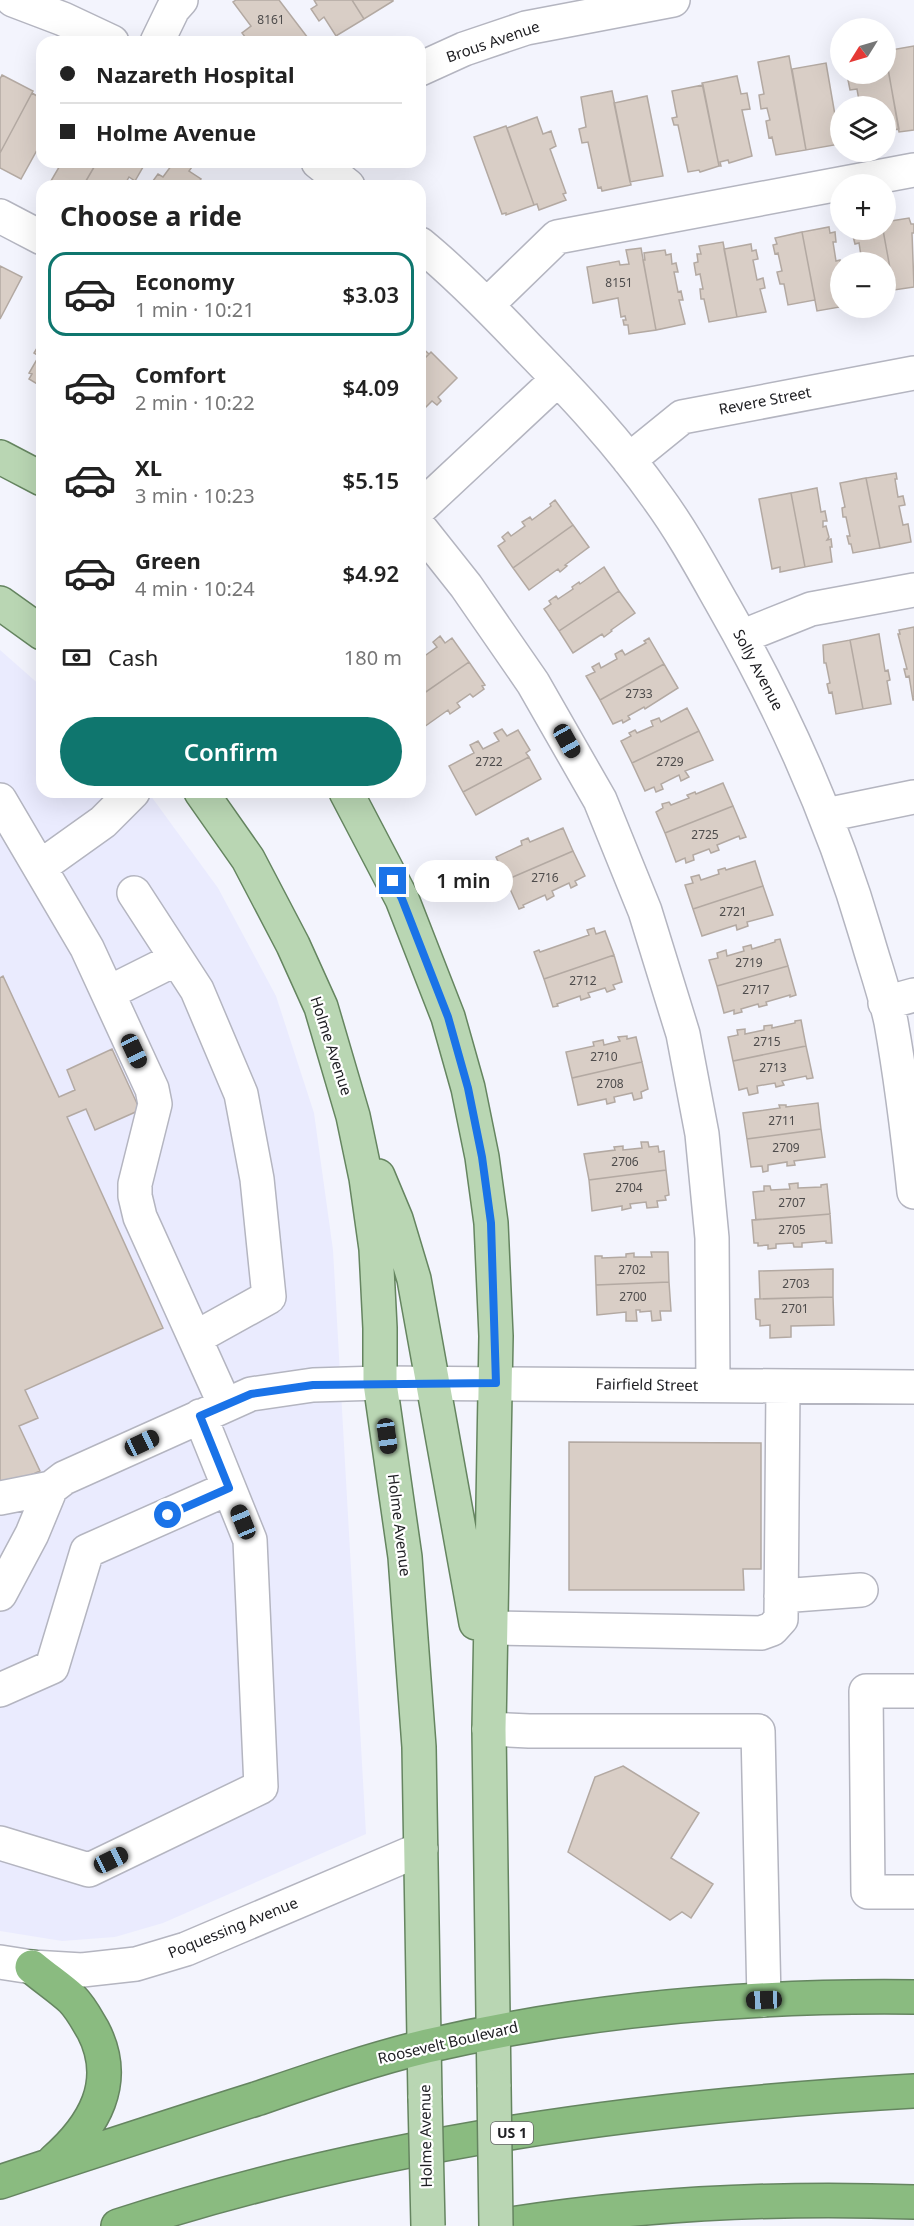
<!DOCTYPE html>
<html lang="en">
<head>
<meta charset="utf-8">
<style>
  body { margin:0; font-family:"Noto Sans",sans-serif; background:#f2f2f2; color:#222; height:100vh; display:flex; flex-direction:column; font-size:22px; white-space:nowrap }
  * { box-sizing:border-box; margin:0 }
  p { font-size:20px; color:#767676 }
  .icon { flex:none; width:33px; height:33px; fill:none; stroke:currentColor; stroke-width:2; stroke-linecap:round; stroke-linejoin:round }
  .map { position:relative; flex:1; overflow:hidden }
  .details { position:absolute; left:36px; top:180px; width:390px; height:618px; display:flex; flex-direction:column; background:#fff; border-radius:18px; box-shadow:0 6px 24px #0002 }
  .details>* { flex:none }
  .banner { position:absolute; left:36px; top:36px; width:390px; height:132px; border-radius:18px; box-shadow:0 6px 24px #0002; display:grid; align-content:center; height:132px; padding:0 24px; background:#fff }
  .needle { width:39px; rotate:233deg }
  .tools { position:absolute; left:830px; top:18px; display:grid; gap:12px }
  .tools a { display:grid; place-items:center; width:66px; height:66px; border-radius:50%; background:#fff; box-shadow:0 6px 24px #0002; font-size:30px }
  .end { position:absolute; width:27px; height:27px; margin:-14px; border:8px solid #1a73e8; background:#fff; box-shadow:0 0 0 3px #fff }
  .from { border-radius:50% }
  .bubble { position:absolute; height:42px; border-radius:21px; background:#fff; box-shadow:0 6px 24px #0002; font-size:20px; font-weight:600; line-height:42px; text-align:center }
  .car { position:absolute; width:18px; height:36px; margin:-18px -9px; border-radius:8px; box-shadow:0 0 4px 2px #0007; background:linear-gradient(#222 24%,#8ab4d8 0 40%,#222 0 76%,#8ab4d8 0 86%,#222 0) }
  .banner b { display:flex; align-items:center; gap:21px; height:57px; font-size:22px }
  .banner b+b { border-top:2px solid #e0e0e0 }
  .banner i { width:15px; height:15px; background:#222 }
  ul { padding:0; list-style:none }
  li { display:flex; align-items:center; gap:18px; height:84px; margin:0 12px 9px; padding:0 12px; border:3px solid transparent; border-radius:18px }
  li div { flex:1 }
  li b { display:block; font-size:22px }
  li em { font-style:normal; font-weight:600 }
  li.selected { border-color:#0f766e }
  li>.icon { width:54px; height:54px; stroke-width:1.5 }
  h2 { padding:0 24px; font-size:27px; line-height:72px }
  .pay { display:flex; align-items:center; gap:15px; height:66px; padding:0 24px; font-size:22px }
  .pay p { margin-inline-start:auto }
  .action { display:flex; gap:12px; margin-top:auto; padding:12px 24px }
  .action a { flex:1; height:69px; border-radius:36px; background:#0f766e; color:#fff; font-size:24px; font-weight:600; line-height:69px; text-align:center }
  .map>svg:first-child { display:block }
  .built { fill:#eaebfe }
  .building { fill:#d9cec6; stroke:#b3a9a2; stroke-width:1.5 }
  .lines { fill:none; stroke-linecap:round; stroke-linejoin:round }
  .minor-casing { stroke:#b4b5c0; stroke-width:36 }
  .major-casing { stroke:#658560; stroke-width:36 }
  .highway-casing { stroke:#658560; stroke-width:36 }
  .minor { stroke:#fff; stroke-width:33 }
  .major { stroke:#b9d6b3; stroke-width:33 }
  .highway { stroke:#8abb80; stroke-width:33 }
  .major-bridge-casing { stroke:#658560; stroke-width:36; stroke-linecap:butt }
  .major-bridge { stroke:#b9d6b3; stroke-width:33 }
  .route { stroke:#1a73e8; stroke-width:8 }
  .labels { text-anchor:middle; stroke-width:4.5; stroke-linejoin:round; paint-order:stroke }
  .number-label { font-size:12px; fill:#4e4c4c }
  .shield { fill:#fff; stroke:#636366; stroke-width:1.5 }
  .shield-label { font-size:14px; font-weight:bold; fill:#202024 }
  .street-label { font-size:15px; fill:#202024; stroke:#fff }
</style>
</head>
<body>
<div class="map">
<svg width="914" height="2226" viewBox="0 0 914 2226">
  <rect width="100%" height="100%" fill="#f3f4fd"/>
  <path class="built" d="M0,650l42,37v105h106l70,96 58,108 38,117 19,137 33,584 -203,89 -48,14 -53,4 -62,-10z"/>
  <path class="building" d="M236,0h43l32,42h-62l-7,-9 9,-7 -18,-24z
    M314,0h38l12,19 -28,17 -12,-19 -5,4 -8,-12 6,-4z
    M352,0h41v1l-29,18z
    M914,46v84l-15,2 -14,-81z
    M885,53l14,76 -14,2v-25h-25l-3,-17 -7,1 -3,-15 7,-1h31z
    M789,56l17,94 -30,5 -4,-18 -3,1 -3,-17 4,-1 -3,-12 -6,1 -2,-14 5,-1 -6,-32z
    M826,63l14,81 -34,6 -14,-81z
    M2,75l31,16 -33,62v-74z
    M737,76l4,18 6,-1 3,16 -8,1 10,46 -23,7 -1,-3 -8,2 1,4h-2l-17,-83z
    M703,85l16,81 -19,6 -1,-2 -11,2 -10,-47h-4l-2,-7 5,-1 -5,-26z
    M612,91l19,94 -29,6 -1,-4 -3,1 -10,-46 -6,1 -3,-14 7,-2 -5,-30z
    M32,93l10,6v42l-21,38 -21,-11v-15z
    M647,96l16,80 -33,6 -16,-79z
    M537,117l6,17 8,-3 5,15 -6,3 16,44 -3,1 3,6 -27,10 -2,-6 -3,1 -27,-77z
    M506,126l28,79 -28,10v-2l-4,1 -28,-77z
    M62,162h35l-14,24h-35z
    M97,162h41l-1,2 6,3 -8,14 -6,-4 -5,9h-41z
    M174,162h10l8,5 -3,4 12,8 -5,7 -46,-1 8,-11 5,3z
    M909,218l2,6h3v9h-2l2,54 -20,3 -11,-60h2v-8z
    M829,227l1,6 5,-1 1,10h-3l3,19 4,-1v10h-2l2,37 -23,4 -15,-79z
    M857,230h26l11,60 -9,2v-30h-23l-3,-19 -4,1 -2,-8 5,-1z
    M802,232l13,68 -27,5 -4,-21h-4l-3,-12 5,-1 -4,-18 -3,1 -2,-9 4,-1 -2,-6z
    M723,242l14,75 -28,5 -5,-23h-3l-1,-10h3l-3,-15 -4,1 -2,-12 4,-1 -1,-8h4l-2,-8z
    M751,244l1,7 4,-1 2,9 -5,1 4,20 6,-2 2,10 -5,1 6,23 -29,5 -13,-68z
    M641,248l15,82 -27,4 -1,-9h-4l-1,-5h3l-1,-4 -4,1 -3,-19 -25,5 -6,-36 32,-6 1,4 9,-1 -3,-14z
    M665,250l1,5 5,-1 1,10 4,-1 2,9h-4l4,20 3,-1 2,9h-4l6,24 -29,6 -13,-70h2l-1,-7z
    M0,266l22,11 -22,42z
    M42,340v47l-13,-8 3,-5 -3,-1 10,-17 -5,-3z
    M420,346l9,8 -9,9z
    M431,352l26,26 -19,19 3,4 -4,4 -5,-4 -12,12v-50z
    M896,473l1,6h-2l3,18 5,-1 2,9 -6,1 4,19 5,-1 3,18 -31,6 -14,-70z
    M866,478l14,70 -27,5 -2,-9h-2l-2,-8h3l-4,-19h-3l-1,-9 3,-1 -5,-24z
    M817,488l4,24 4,-1 2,10h-4v6l3,-1 3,11 -2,3 4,-1 1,8h-2l2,15 -27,5 -14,-74z
    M791,493l14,74 -25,5v-5l-8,2 -13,-70z
    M555,500l18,25 -60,43 -15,-22 7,-5 -3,-4 6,-5 3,4 14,-10 -3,-4 8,-5 2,3 19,-14 -1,-2z
    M573,525l16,22 -24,18 2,1 -7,6 -2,-3 -29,21 -16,-22z
    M604,567l15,24 -60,40 -15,-22 7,-5 -2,-3 7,-5 2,3 15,-10 -1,-2 7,-5 1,2z
    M619,591l16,22 -24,17 1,1 -8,6 -2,-3 -29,19 -14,-22z
    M914,627v73h-1l-4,-24 -3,1 -2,-8h3l-9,-35h2l-1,-4z
    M879,634l6,37 3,-1 2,10 -3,1 4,23 -28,5 -13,-69z
    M440,636l5,7 7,-5 17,24 -49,34v-41l1,-1 2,3 14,-10 -4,-5z
    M649,638l15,26 -64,36 -14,-24 9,-4 -3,-5 7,-4 2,5 16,-9 -2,-5 7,-4 3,5 21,-12 -2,-2z
    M850,640l13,69 -27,5 -4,-22 -3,1 -2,-9 3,-1 -4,-20h-2l-1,-18z
    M469,662l16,23 -3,1 2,3 -11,8 -3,-3 -13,9 3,4 -10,7 -2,-4 -24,17 -4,-6v-25z
    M664,664l14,24 -33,21 -1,-2 -16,9 2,3 -7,4 -1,-3 -9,4 -13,-24z
    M687,708l12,23 -67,32 -11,-22 10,-5 -2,-3 6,-3 2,3 16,-7 -2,-5 8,-3 2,4z
    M502,729l5,7 11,-6 12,20 -4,3 3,4 -66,35 -14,-26 25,-13 -4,-8 8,-4 5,8 16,-8 -5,-8z
    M699,731l14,29 -28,11 4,6 -8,4 -2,-6 -18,9 2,5 -7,3 -2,-5 -9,4 -13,-28z
    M529,757l12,22 -65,36 -13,-23z
    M723,783l10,23 -68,27 -9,-21 7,-4 -1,-4 7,-2 2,3 18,-7 -2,-3 8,-3 1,2z
    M733,806l13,31 -6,2 -1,-3 -22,9 2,5 -8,3 -2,-4 -16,6 1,5 -8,3 -1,-5 -9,4 -11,-29z
    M563,828l10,23 -67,29 -10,-23 26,-12 -1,-4 7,-3 2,4z
    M573,851l12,25 -10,5 2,4 -6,3 -2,-5 -17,8 2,5 -7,4 -2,-5 -22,10 1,2 -5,2 -13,-29z
    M755,861l8,25 -70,23 -8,-24 8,-2 -2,-6 8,-2 2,5 18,-6 -1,-4 7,-2 1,2z
    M763,886l10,29 -26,7 1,4 -11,4 -1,-5 -34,11 -9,-27z
    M594,928l2,6 9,-3 9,24 -70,24 -10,-27 5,-2 1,2 49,-17 -2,-5z
    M780,939l8,27 -71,20 -8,-26 9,-2 -1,-5 9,-3 1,6 17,-5 -1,-4 8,-2 1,4 23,-7v-2z
    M614,955l8,27 -9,3 2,4 -8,3 -2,-4 -17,5 2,4 -9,3 -1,-4 -23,8 1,2 -5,1 -9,-28z
    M788,966l8,29 -6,2v-2l-24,7 1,3 -8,2 -1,-3 -17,5 1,3 -8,2v-4l-10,3 -7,-27z
    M3,976l56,121 16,-7 -8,-20 45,-21 28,61 -45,20 -9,-21 -19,8 96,211 -138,62 13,28 -19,8 21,45 -40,18v-511z
    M801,1020l5,26 -73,15 -5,-24 10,-2 -1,-5 8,-1v5l19,-4v-4l8,-1v3l23,-5v-2z
    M627,1036v3l9,-2 6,25 -70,16 -6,-26 28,-6 -1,-4 10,-2 1,5 16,-4 -2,-4z
    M806,1046l7,32 -6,1 -1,-3 -24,5 2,4 -8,2 -1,-4 -18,3 1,7 -9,2 -2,-7 -8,2 -6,-29z
    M642,1062l6,27 -7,3 1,6 -8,2 -2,-7 -18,4 1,5 -8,2 -1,-5 -28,6 -6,-27z
    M818,1103l3,26 -74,10 -4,-26 37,-5 -1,-3h7v2z
    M821,1129l4,28 -31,4 1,4 -8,1v-4l-19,3v6l-5,1 -1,-6 -11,1 -4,-28z
    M641,1142h7l1,5 9,-1 1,6 5,-1 2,19 -77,10 -5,-26 31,-4 -1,-3 9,-1v4l19,-2z
    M666,1170l3,25 -4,1 1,4 -9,1 1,6 -11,1 -1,-6 -16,2 1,4 -9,2v-4l-30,5 -3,-31z
    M798,1183v5l23,-1v-2l6,-1 3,30 -74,6 -3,-28 11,-1v-5h6l1,4 19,-1 -1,-5z
    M830,1214l2,29h-6v-2l-24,2v4h-8l-1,-4 -17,1v4l-8,1v-4l-10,1v-3h-4l-2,-23z
    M651,1252h17l1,30 -73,3 -1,-29h7v2l24,-1v-3l8,-1v4h18z
    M833,1269v28l-73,2 -1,-28z
    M669,1282l2,29h-11l1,9 -9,1 -1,-10 -11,1v-2h-4l1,11h-11v-9l-29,3 -1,-30z
    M833,1297l1,28 -43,1v11l-21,1v-13l-10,1v-6l-4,-1 -1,-20z
    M569,1442l192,1v126h-18l1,21h-175z
    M623,1766l76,47 -28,45 42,26 -22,34 -9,-6 -12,8 -102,-68 27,-75z"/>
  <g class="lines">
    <g class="minor-casing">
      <path id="minor" d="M13,0l50,19 49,23
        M157,42l16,-33 8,-9
        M420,69l44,-20 62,-21 147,-28
        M318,162l30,24
        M0,216l42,22
        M420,244c39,32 73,67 107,103 46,47 92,96 130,150 25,34 45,71 66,108 60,105 110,216 144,333 8,28 18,56 24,84 10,56 17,113 23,170
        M487,305l70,-68 357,-67
        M629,460l53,-43 232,-44
        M420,508l138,-129
        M420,528l46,58 67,97 67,117 45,111 38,123 19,100 10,104 1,147
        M741,637l70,-28 103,-19
        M0,800l87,148 65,141 3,15 -20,80v12l5,21 85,188
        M826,815l88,-18
        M40,867l63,-45 30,-30
        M134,893l63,97 44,104 16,85 12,118 -74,41
        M108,993l68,-34
        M885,1003l29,-8
        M0,1498l51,-10
        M0,1594l32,-60 19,-46 13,-10 187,-84 62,-9 67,-2 534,4
        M781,1596l80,-6
        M490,1628l271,5 11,-4 9,-10 2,-233
        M0,1690l52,-23 35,-116 142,-63
        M914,1691h-48l2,201h46
        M489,1729l40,2h229l6,269
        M0,1843l89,27 172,-83 -11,-247 -50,-124
        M0,1962l32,5 50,3 54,-6 50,-15 235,-100"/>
    </g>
    <g class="major-casing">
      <path id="major" d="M0,457l42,22
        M0,603l42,30
        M201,792l47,67 45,86 28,62 32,109 13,62 10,71 4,79v55l25,174 14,190 6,351
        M346,792l56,107 46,118 20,71 14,69 9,66 5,113 -7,393 5,358
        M378,1176l18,43 18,60 62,344"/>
    </g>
    <g class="highway-casing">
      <path id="highway" d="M32,1967c13,11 28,21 40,32 9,9 15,21 21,31 27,52 1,96 -39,131
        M0,2182c85,-28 170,-56 256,-83 56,-19 113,-39 171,-53 160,-37 323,-51 487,-49
        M118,2226c258,-84 526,-120 796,-135
        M499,2226c136,-22 277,-29 415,-24"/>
    </g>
    <use href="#minor" class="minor"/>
    <use href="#major" class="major"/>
    <use href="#highway" class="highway"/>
    <g class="major-bridge-casing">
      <path id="major-bridge" d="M494,2087l2,139
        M425,2098l3,128"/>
    </g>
    <use href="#major-bridge" class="major-bridge"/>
  </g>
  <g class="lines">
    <path class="route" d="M168,1515l61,-27 -29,-72 51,-22 62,-9 183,-2 -5,-160 -9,-66 -14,-69 -20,-71 -46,-118 -9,-18"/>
  </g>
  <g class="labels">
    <g class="number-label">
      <text x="271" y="24">8161</text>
      <text x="619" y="287">8151</text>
      <text x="639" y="698">2733</text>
      <text x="489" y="766">2722</text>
      <text x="670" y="766">2729</text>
      <text x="705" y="839">2725</text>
      <text x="545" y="882">2716</text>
      <text x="733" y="916">2721</text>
      <text x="749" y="967">2719</text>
      <text x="583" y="985">2712</text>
      <text x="756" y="994">2717</text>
      <text x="767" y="1046">2715</text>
      <text x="604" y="1061">2710</text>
      <text x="773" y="1072">2713</text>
      <text x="610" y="1088">2708</text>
      <text x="782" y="1125">2711</text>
      <text x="786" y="1152">2709</text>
      <text x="625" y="1166">2706</text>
      <text x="629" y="1192">2704</text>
      <text x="792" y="1207">2707</text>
      <text x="792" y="1234">2705</text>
      <text x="632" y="1274">2702</text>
      <text x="796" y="1288">2703</text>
      <text x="633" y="1301">2700</text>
      <text x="795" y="1313">2701</text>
    </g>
    <rect class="shield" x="491" y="2122" width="42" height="22" rx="4.5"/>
    <g class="shield-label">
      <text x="512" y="2138">US 1</text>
    </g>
    <g class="street-label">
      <text transform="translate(493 42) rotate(-19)" y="5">Brous Avenue</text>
      <text transform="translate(765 401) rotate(-11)" y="5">Revere Street</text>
      <text transform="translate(758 670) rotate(62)" y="5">Solly Avenue</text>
      <text transform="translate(331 1046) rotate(72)" y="5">Holme Avenue</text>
      <text transform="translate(647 1385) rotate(1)" y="5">Fairfield Street</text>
      <text transform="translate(399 1525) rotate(83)" y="5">Holme Avenue</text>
      <text transform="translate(233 1928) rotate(-22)" y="5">Poquessing Avenue</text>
      <text transform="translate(448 2043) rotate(-13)" y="5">Roosevelt Boulevard</text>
      <text transform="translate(426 2136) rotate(-91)" y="5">Holme Avenue</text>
    </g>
  </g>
</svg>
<div class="tools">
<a><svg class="needle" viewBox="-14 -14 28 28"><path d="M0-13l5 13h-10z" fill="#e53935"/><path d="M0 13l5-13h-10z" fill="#767676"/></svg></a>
<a><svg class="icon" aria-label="layers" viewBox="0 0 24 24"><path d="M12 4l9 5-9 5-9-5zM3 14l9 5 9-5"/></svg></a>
<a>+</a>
<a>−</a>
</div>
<i class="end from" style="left:168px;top:1515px"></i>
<i class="end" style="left:393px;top:881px"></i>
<div class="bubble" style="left:414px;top:860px;width:99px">1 min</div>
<i class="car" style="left:567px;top:741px;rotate:151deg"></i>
<i class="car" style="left:134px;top:1051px;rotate:155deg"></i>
<i class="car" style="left:387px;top:1436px;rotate:172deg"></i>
<i class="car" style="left:142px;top:1443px;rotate:65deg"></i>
<i class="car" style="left:243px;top:1522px;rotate:338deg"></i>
<i class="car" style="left:111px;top:1860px;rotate:64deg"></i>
<i class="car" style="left:764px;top:2000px;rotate:268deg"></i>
<div class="banner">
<b><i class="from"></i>Nazareth Hospital</b>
<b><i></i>Holme Avenue</b>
</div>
<section class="details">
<h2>Choose a ride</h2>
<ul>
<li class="selected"><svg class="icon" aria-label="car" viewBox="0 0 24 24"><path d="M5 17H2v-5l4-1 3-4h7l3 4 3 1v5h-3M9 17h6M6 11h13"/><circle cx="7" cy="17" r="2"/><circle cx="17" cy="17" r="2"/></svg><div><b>Economy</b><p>1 min · 10:21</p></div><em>$3.03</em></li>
<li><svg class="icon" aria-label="car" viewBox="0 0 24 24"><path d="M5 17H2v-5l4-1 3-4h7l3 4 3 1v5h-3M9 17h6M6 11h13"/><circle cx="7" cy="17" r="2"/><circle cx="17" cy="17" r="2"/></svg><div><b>Comfort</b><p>2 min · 10:22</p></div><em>$4.09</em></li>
<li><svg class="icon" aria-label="car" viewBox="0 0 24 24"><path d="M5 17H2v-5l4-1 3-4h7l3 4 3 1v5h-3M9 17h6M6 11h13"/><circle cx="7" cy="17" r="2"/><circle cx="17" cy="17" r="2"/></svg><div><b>XL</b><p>3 min · 10:23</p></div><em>$5.15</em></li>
<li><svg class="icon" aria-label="car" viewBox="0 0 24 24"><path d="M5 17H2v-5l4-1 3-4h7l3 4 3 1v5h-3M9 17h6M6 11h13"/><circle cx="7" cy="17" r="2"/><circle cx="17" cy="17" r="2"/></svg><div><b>Green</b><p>4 min · 10:24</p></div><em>$4.92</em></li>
</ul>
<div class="pay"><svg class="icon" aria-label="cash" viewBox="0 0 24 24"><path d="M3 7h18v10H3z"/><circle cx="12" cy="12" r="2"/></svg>Cash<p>180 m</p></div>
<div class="action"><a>Confirm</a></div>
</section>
</div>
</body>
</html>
